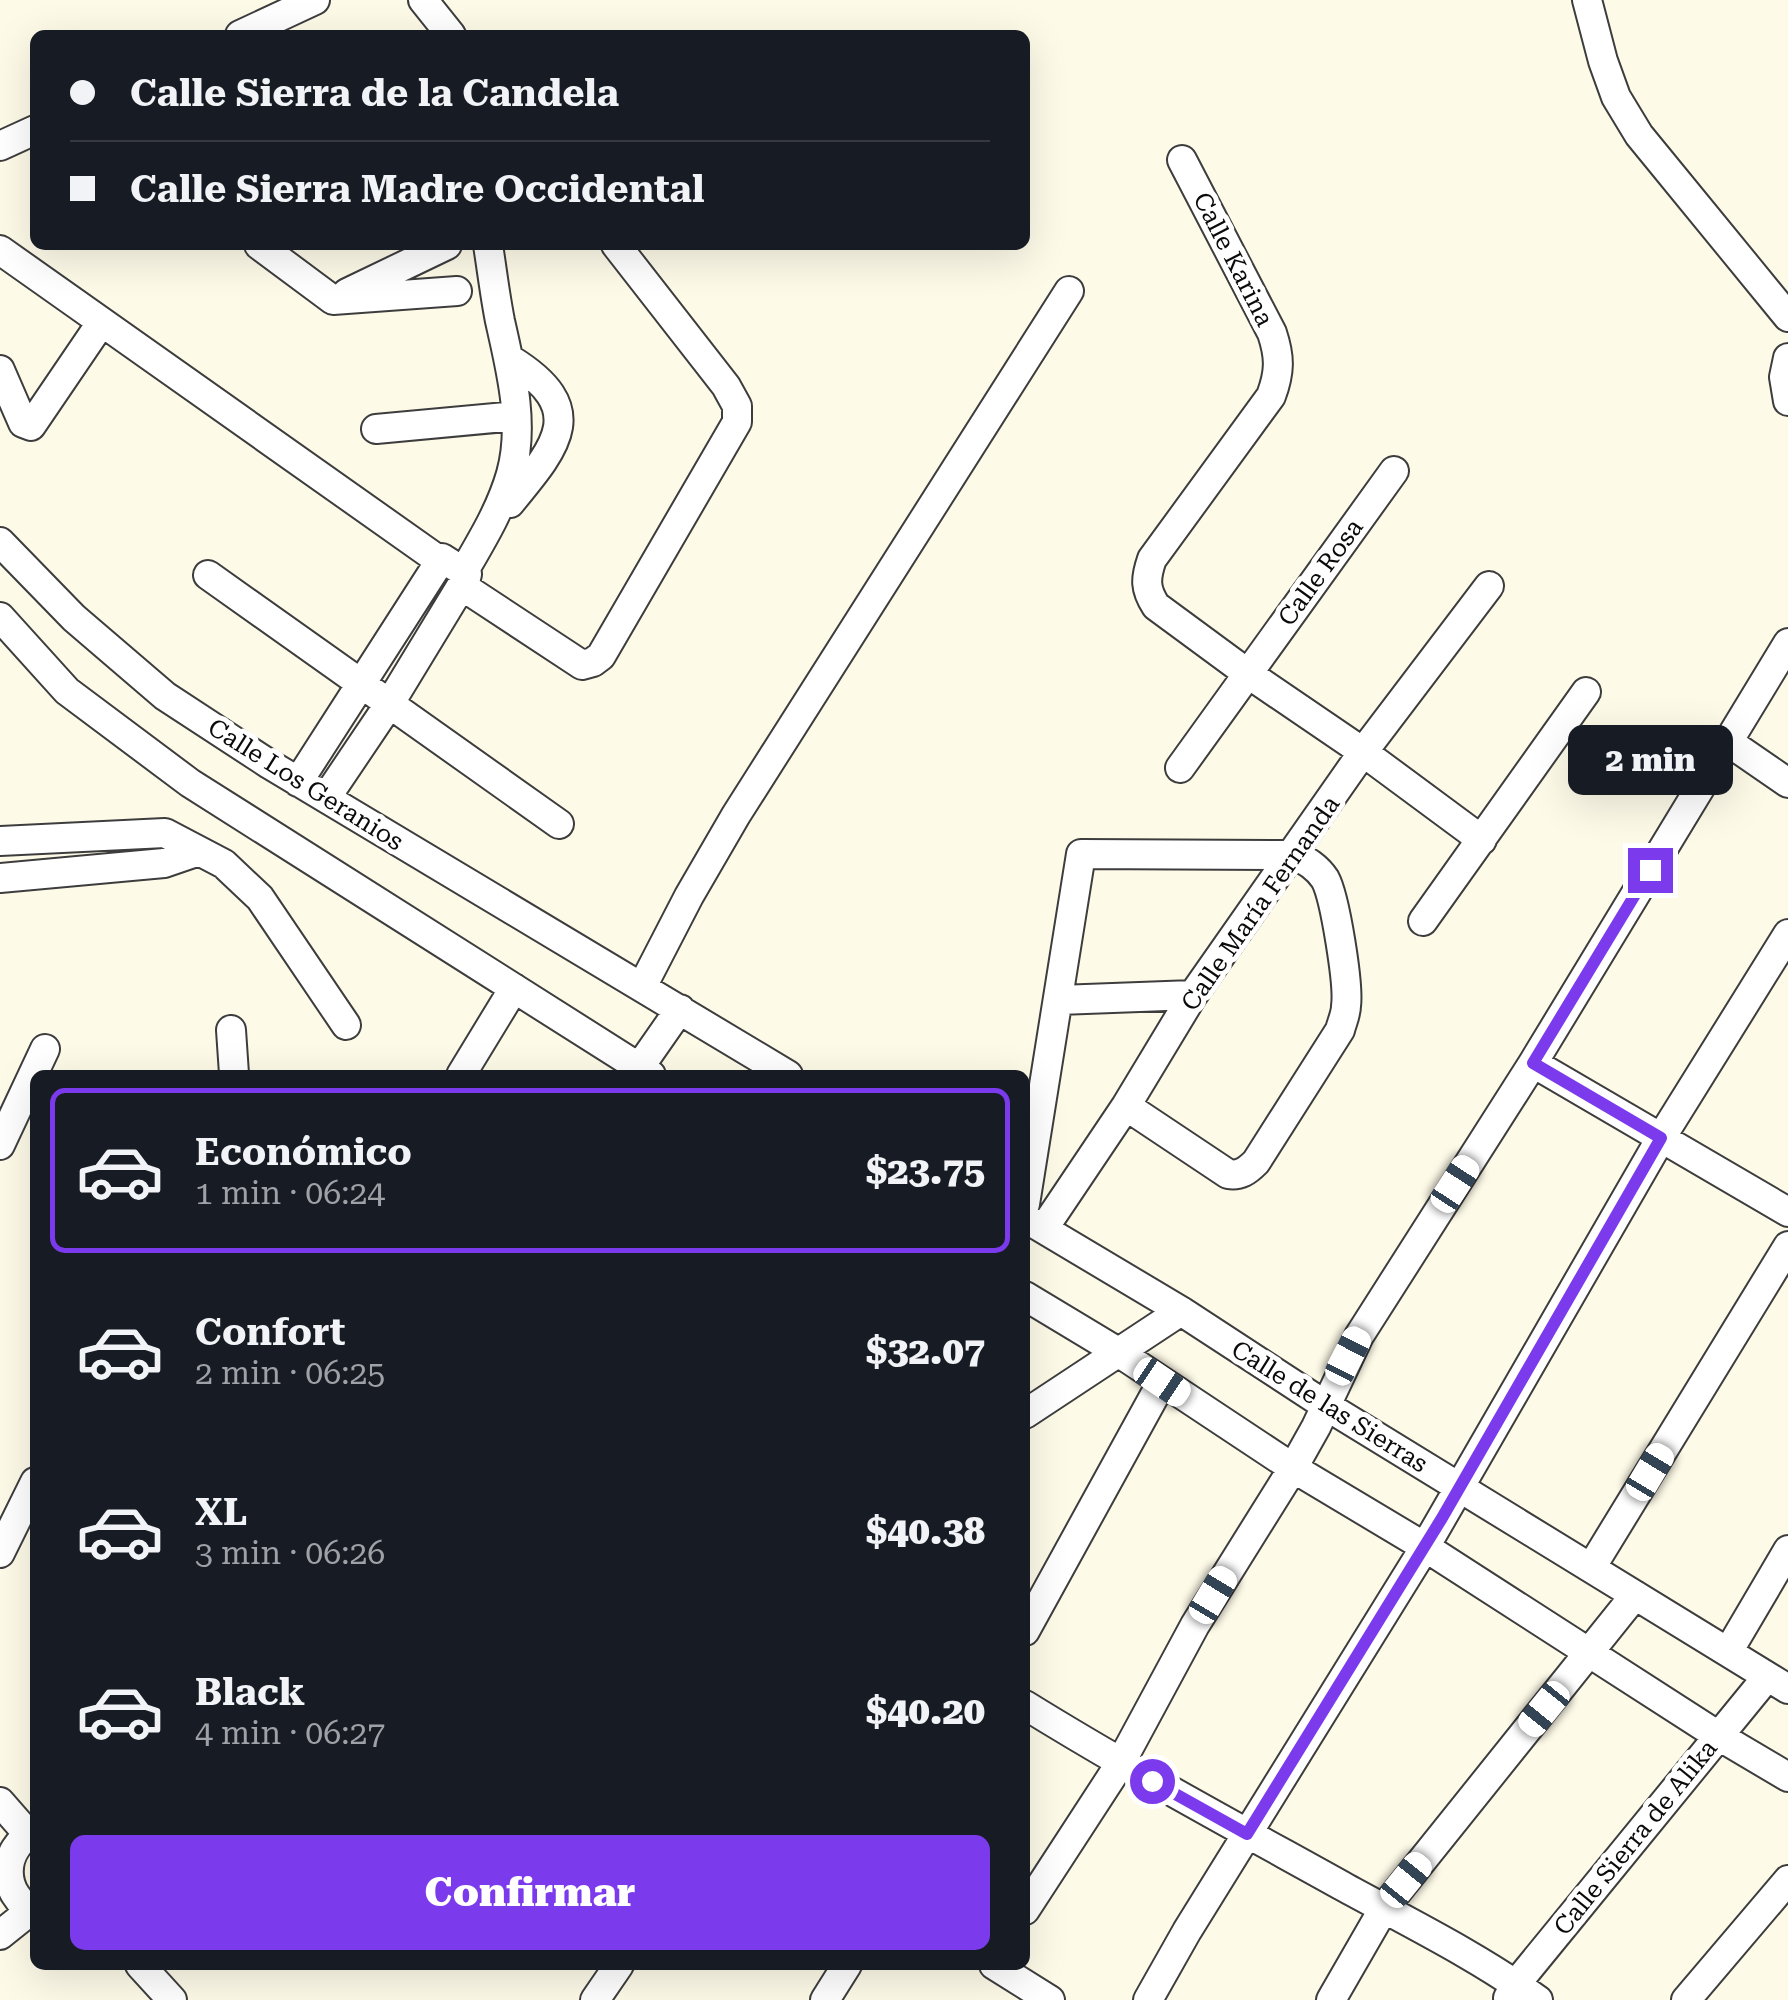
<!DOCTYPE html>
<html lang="es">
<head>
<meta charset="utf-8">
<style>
  body { margin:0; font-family:"Roboto Serif",serif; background:#242831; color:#f1f3f6; height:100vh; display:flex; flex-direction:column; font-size:38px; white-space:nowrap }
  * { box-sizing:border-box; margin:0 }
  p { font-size:32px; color:#9ea1a6 }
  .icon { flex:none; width:55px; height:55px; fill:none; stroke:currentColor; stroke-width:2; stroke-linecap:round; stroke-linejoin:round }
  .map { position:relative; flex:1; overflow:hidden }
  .details { position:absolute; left:30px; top:1070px; width:1000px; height:900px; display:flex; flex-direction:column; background:#171b24; border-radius:15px; box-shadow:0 10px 40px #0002 }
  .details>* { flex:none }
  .top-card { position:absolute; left:30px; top:30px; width:1000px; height:220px; border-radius:15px; box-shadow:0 10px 40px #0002; display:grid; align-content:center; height:220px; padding:0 40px; background:#171b24 }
  .end { position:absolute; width:45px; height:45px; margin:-22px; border:12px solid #7c3aed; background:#fff; box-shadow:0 0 0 5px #fff }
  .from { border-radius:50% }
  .bubble { position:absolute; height:70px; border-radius:15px; background:#171b24; box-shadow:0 10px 40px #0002; font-size:32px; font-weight:800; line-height:70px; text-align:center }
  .car { position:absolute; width:30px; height:60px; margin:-30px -15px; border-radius:12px; box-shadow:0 0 8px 2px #0007; background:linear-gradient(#fff 24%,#345 0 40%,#fff 0 76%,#345 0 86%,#fff 0) }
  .top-card b { display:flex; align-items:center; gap:35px; height:95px; font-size:38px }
  .top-card b+b { border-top:2px solid #363941 }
  .top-card i { width:25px; height:25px; background:#f1f3f6 }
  ul { padding:18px 0 0; list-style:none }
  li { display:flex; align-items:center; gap:30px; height:165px; margin:0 20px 15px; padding:0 20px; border:5px solid transparent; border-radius:15px }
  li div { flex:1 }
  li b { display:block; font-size:38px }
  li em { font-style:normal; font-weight:800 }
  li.on { border-color:#7c3aed }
  li>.icon { width:90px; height:90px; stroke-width:1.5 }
  .cta { display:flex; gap:20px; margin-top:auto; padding:20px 40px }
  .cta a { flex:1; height:115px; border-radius:15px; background:#7c3aed; color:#fff; font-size:40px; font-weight:800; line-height:115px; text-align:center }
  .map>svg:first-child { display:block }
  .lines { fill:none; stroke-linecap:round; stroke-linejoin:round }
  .minor-casing { stroke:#3d3d3d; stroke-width:32 }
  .minor { stroke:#fff; stroke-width:28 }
  .route { stroke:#7c3aed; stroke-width:12 }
  .labels { text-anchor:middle; stroke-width:10; stroke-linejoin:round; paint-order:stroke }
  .street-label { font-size:25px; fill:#0a0a0a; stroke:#fff }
</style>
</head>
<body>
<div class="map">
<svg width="1788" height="2000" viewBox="0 0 1788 2000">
  <rect width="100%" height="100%" fill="#fefae8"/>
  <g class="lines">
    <g class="minor-casing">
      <path id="minor" d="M423,0l28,35
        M1587,0l16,61 13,36 23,38 149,182
        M240,35l75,-35
        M0,146l35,-16
        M1182,160l90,173c8,24 8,39 -1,63l-119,163c-7,20 -7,30 4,47l91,67 116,79 119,88
        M259,245l74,55 124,-9
        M0,250l440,311
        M347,293l100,-48
        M1788,358l-4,19 4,24
        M0,370l23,53 8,3 70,-103
        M376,429l140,-13
        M510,503c47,-57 80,-94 1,-143
        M0,542l74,76 91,78 104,68 519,311
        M464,571c18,-31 37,-62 47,-97 14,-50 0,-104 -11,-153 -5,-25 -8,-51 -12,-76
        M208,575l351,249
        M462,586l120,79 11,-3 8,-6 136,-234v-16l-11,-20 -110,-141
        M0,617l67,74 123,92 461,292
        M1727,741l61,42
        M1180,768l214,-297
        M298,782l144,-224 25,16 -1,4 -76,125 -64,95
        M0,841l165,-8 59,31 36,34 86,127
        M0,878l164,-15 35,-12
        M1423,921l163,-229
        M642,987l47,-91 47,-81 333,-524
        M1059,1000l134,-5
        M231,1030l3,44
        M1533,1063l255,149
        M461,1075l53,-87
        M634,1075l46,-66
        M0,1145l45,-96
        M1025,1204l56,-350 213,1c13,6 23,12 31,24 10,18 24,106 21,127 0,8 -4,16 -6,24l-84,132c-9,9 -16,14 -28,12l-102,-68
        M1025,1218l156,93 144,94 463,284
        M1044,1228l82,-122 67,-111 170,-243 126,-166
        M1025,1296l93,56 175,116 132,79 292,188 71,42
        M1025,1414l156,-103
        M0,1553l35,-71
        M1591,1568l197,-322
        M1025,1631l137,-249
        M1728,1652l60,-102
        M1025,1705c105,65 213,123 321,183 64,35 133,69 192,112
        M0,1802l28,32
        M35,1831c-35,19 -35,62 0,82
        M1025,1910l95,-146 75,-139 98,-157 23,-41 43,-91 174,-273 255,-420
        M0,1935l30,-24
        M140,1965l32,35
        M994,1965l56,35
        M1508,1998l8,-14 251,-307
        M595,2000l24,-35
        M825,2000l22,-35
        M1148,2000l39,-69 238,-384 236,-409 127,-204
        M1331,2000l53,-92 251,-313
        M1686,2000l102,-120"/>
    </g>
    <use href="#minor" class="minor"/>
  </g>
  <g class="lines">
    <path class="route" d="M1152,1781l95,53 195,-316 219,-380 -128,-75 117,-193"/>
  </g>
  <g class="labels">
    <g class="street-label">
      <text transform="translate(1234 259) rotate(63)" y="9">Calle Karina</text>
      <text transform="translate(1320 572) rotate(-54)" y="9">Calle Rosa</text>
      <text transform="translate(306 784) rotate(32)" y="9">Calle Los Geranios</text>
      <text transform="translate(1260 903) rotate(-55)" y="9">Calle María Fernanda</text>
      <text transform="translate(1330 1406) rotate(32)" y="9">Calle de las Sierras</text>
      <text transform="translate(1635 1837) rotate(-51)" y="9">Calle Sierra de Alika</text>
    </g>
  </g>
</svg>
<i class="end from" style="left:1152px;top:1781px"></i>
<i class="end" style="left:1650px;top:870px"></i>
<div class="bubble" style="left:1568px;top:725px;width:165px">2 min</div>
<i class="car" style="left:1455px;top:1184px;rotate:33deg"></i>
<i class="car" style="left:1348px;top:1356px;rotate:27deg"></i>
<i class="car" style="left:1162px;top:1382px;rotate:124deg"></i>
<i class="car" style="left:1650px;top:1472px;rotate:31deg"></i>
<i class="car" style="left:1213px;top:1595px;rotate:31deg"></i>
<i class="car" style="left:1544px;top:1709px;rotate:219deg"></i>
<i class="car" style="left:1406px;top:1880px;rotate:39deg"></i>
<div class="top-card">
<b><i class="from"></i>Calle Sierra de la Candela</b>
<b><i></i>Calle Sierra Madre Occidental</b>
</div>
<section class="details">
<ul>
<li class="on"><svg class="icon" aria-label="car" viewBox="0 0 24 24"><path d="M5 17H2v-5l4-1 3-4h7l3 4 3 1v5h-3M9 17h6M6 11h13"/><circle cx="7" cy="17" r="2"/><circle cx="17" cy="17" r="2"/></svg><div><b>Económico</b><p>1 min · 06:24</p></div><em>$23.75</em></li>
<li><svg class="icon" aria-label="car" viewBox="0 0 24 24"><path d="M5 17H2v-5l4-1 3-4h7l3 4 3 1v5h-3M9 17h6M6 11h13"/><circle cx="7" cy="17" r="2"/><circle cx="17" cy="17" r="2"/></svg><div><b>Confort</b><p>2 min · 06:25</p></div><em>$32.07</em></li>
<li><svg class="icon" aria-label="car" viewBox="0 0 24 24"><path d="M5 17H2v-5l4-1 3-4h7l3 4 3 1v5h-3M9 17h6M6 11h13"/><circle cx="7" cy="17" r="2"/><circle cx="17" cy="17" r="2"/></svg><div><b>XL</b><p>3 min · 06:26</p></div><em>$40.38</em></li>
<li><svg class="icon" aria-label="car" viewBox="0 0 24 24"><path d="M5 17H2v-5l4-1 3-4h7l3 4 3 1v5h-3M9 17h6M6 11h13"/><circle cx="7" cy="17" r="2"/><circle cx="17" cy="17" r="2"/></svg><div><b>Black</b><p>4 min · 06:27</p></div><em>$40.20</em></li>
</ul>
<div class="cta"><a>Confirmar</a></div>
</section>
</div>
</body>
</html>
